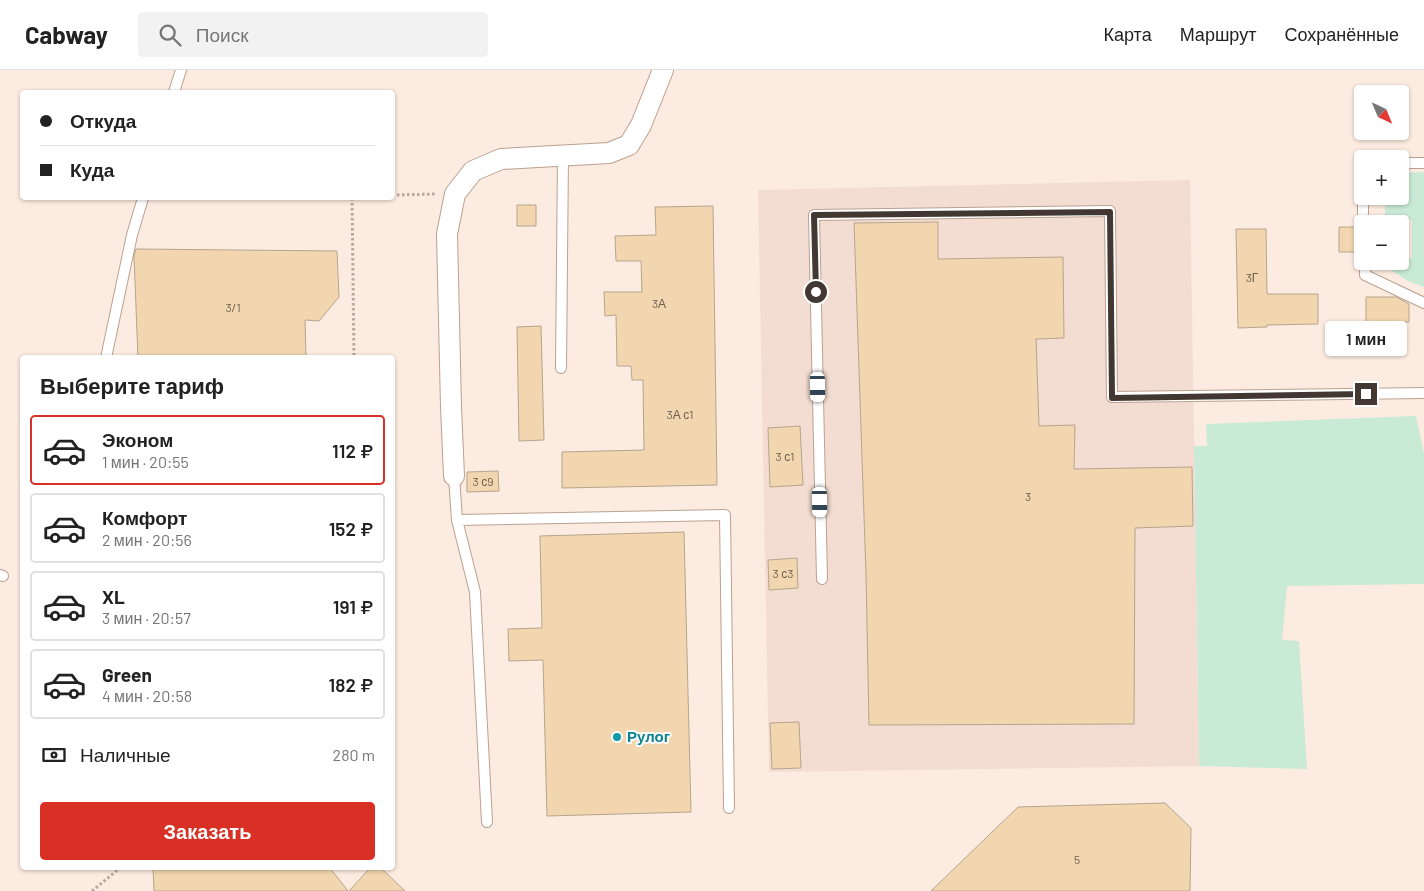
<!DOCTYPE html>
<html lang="ru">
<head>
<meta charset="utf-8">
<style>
  body { margin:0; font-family:Barlow,sans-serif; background:#f2f2f2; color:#222; height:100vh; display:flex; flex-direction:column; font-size:19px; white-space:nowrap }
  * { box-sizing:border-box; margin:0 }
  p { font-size:16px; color:#767676 }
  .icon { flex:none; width:28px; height:28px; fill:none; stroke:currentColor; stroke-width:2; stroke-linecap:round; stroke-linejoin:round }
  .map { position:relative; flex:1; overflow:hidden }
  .panel { position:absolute; left:20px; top:285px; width:375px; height:515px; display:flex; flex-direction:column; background:#fff; border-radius:5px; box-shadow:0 1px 4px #0004 }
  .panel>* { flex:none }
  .hud { position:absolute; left:20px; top:20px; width:375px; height:110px; border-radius:5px; box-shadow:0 1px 4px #0004; display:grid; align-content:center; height:110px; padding:0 20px; background:#fff }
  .needle { width:32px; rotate:136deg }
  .fabs { position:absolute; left:1354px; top:15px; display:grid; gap:10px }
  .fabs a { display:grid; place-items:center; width:55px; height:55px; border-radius:5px; background:#fff; box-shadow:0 1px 4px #0004; font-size:25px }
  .end { position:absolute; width:22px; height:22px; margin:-11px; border:6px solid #433831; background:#fff; box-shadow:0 0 0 2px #fff }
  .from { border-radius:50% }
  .bubble { position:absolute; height:35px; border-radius:5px; background:#fff; box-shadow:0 1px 4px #0004; font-size:16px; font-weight:600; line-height:35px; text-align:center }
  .car { position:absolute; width:15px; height:30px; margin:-15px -8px; border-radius:6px; box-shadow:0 0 4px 1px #0007; background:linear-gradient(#fff 24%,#345 0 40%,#fff 0 76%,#345 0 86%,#fff 0) }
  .hud b { display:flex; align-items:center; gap:18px; height:48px; font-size:19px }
  .hud b+b { border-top:1px solid #e0e0e0 }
  .hud i { width:12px; height:12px; background:#222 }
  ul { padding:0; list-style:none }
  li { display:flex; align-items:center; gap:15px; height:70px; margin:0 10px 8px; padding:0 10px; border:2px solid #e0e0e0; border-radius:5px }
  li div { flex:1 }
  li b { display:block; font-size:19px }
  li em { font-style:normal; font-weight:600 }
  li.on { border-color:#d93025 }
  li>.icon { width:45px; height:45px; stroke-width:1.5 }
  h2 { padding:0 20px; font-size:22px; line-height:60px }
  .pay { display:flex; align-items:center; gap:12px; height:55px; padding:0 20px; font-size:19px }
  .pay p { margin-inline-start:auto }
  .action { display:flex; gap:10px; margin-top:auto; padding:10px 20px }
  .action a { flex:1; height:58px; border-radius:5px; background:#d93025; color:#fff; font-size:20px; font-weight:600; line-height:58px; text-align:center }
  header { display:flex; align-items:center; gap:30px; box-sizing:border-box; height:70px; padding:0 25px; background:#fff; border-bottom:1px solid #e0e0e0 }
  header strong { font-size:24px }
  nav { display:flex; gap:28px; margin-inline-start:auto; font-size:18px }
  .search { width:350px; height:45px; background:#f2f2f2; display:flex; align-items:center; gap:12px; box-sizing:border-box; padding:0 18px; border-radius:5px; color:#767676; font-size:19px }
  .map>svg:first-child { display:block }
  .industrial { fill:#f3dcd1 }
  .green { fill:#c9ead5 }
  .building { fill:#f1d6af; stroke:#b6a58d }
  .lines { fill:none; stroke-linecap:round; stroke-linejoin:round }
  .service-casing { stroke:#bba190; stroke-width:12 }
  .minor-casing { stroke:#bba190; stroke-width:22 }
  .path { stroke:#b7a89f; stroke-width:3; stroke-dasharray:2.5 2.5; stroke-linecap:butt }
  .service { stroke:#fff; stroke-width:10 }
  .minor { stroke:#fff; stroke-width:20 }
  .route { stroke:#433831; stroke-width:6 }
  .culture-dot { fill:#0f9aa8; stroke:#fcfcfc; stroke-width:2 }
  .labels { text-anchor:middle; stroke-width:4; stroke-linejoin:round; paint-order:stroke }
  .number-label { font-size:12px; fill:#6e6050 }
  .culture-label { font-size:15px; font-weight:bold; fill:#0d838f; stroke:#fcfcfc; text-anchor:start }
</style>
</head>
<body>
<header>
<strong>Cabway</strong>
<div class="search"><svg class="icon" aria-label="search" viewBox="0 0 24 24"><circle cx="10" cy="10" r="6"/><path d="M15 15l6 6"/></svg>Поиск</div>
<nav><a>Карта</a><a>Маршрут</a><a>Сохранённые</a></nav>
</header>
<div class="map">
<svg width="1424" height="821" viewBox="0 0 1424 821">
  <rect width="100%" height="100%" fill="#fcebe0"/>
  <path class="industrial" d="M1190,110l9,586 -430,6 -11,-582z"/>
  <path class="green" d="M1424,102v115l-16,-6 -22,-14v-6h14v-3h12v-38l-27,-1v-23h15v-23z
    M1416,346l8,38v130l-137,2 -5,54 17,1 8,128 -108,-3 -5,-320h13l-1,-22z"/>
  <path class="building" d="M517,135h19v21h-19z
    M713,136l4,279 -155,3v-36l82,-2 -1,-70h-11l-1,-14h-14l-1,-51 -11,1 -1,-24h38l-1,-31h-25l-1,-25 41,-1 -1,-28z
    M938,152v37l125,-2 1,81 -28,1 3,87 36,-1 -1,44 118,-2 1,59 -58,2 -1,196 -265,1 -3,-151 -12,-351z
    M1339,157h23v25h-23z
    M1236,159h30l1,65h51v30l-51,1v2l-29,1z
    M136,179l201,2 2,46 -20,24 -14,-1 1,38h-168l-4,-102z
    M1366,227h30l13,7v18h-43z
    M541,256l3,114 -25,1 -2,-114z
    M800,356l3,59 -33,2 -2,-59z
    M498,401l1,20 -32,1v-20z
    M684,462l7,280 -144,4 -4,-156 -34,1 -1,-32 34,-1 -2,-92z
    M797,488l1,30 -29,2 -1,-30z
    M799,652l2,46 -29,1 -2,-46z
    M1165,733l26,25 -1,63h-259l87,-84z
    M153,798h177l18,23h-194z
    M370,798h11l24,23h-56z"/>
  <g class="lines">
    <g class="service-casing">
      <path id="service" d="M174,22l7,-22
        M1400,93h24
        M1362,94v28
        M1363,126v17
        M1365,191v14l59,28
        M106,288l26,-123 11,-37
        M561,298l2,-213
        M454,406l3,44 18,72 12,230
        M457,450l268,-5 4,293
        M0,505l3,1
        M822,509l-8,-364 296,-4 2,186 312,-4"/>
    </g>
    <g class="minor-casing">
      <path id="minor" d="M454,406l-3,-69 -4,-173 8,-40 18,-23 28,-12 108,-6 20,-8 12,-20 22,-55"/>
    </g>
    <path class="path" d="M392,125l45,-1
      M352,128l2,160
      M92,821l28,-23"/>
    <use href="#service" class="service"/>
    <use href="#minor" class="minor"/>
  </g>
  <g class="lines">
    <path class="route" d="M816,222l-2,-77 296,-3 2,186 254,-4"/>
  </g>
  <circle class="culture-dot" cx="617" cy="667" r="5"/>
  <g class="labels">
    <g class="number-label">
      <text x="1252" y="212">3Г</text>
      <text x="659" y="238">3А</text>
      <text x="233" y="242">3/1</text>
      <text x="680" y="349">3А с1</text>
      <text x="785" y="391">3 с1</text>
      <text x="483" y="416">3 с9</text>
      <text x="1028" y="431">3</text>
      <text x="783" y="508">3 с3</text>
      <text x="1077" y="794">5</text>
    </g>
    <g class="culture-label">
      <text x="627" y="672">Рулог</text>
    </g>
  </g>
</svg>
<div class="fabs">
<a><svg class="needle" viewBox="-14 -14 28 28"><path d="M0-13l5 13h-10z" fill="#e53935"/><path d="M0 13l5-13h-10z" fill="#767676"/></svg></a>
<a>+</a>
<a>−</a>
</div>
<i class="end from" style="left:816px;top:222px"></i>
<i class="end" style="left:1366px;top:324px"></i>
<div class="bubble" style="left:1325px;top:251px;width:82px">1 мин</div>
<i class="car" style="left:818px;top:317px;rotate:179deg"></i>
<i class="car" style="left:820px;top:432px;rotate:179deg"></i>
<div class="hud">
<b><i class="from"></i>Откуда</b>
<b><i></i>Куда</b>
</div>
<section class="panel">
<h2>Выберите тариф</h2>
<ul>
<li class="on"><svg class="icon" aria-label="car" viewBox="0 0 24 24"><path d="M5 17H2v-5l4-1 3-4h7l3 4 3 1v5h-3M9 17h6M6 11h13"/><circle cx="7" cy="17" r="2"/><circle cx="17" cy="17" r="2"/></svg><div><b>Эконом</b><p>1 мин · 20:55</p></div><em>112 ₽</em></li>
<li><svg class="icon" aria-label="car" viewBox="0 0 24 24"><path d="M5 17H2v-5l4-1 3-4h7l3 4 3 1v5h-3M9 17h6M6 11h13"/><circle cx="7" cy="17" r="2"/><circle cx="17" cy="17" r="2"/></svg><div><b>Комфорт</b><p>2 мин · 20:56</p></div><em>152 ₽</em></li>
<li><svg class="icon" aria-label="car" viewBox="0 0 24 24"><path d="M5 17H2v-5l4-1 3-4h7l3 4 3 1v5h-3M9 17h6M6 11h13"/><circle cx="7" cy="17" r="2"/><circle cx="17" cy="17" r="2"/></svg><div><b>XL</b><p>3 мин · 20:57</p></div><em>191 ₽</em></li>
<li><svg class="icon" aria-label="car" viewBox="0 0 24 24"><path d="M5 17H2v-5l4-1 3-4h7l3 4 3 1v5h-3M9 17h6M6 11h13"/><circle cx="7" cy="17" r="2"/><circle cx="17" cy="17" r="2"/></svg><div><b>Green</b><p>4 мин · 20:58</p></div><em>182 ₽</em></li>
</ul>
<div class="pay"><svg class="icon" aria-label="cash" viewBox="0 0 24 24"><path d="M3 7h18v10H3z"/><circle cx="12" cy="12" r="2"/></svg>Наличные<p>280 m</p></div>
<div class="action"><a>Заказать</a></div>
</section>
</div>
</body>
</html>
